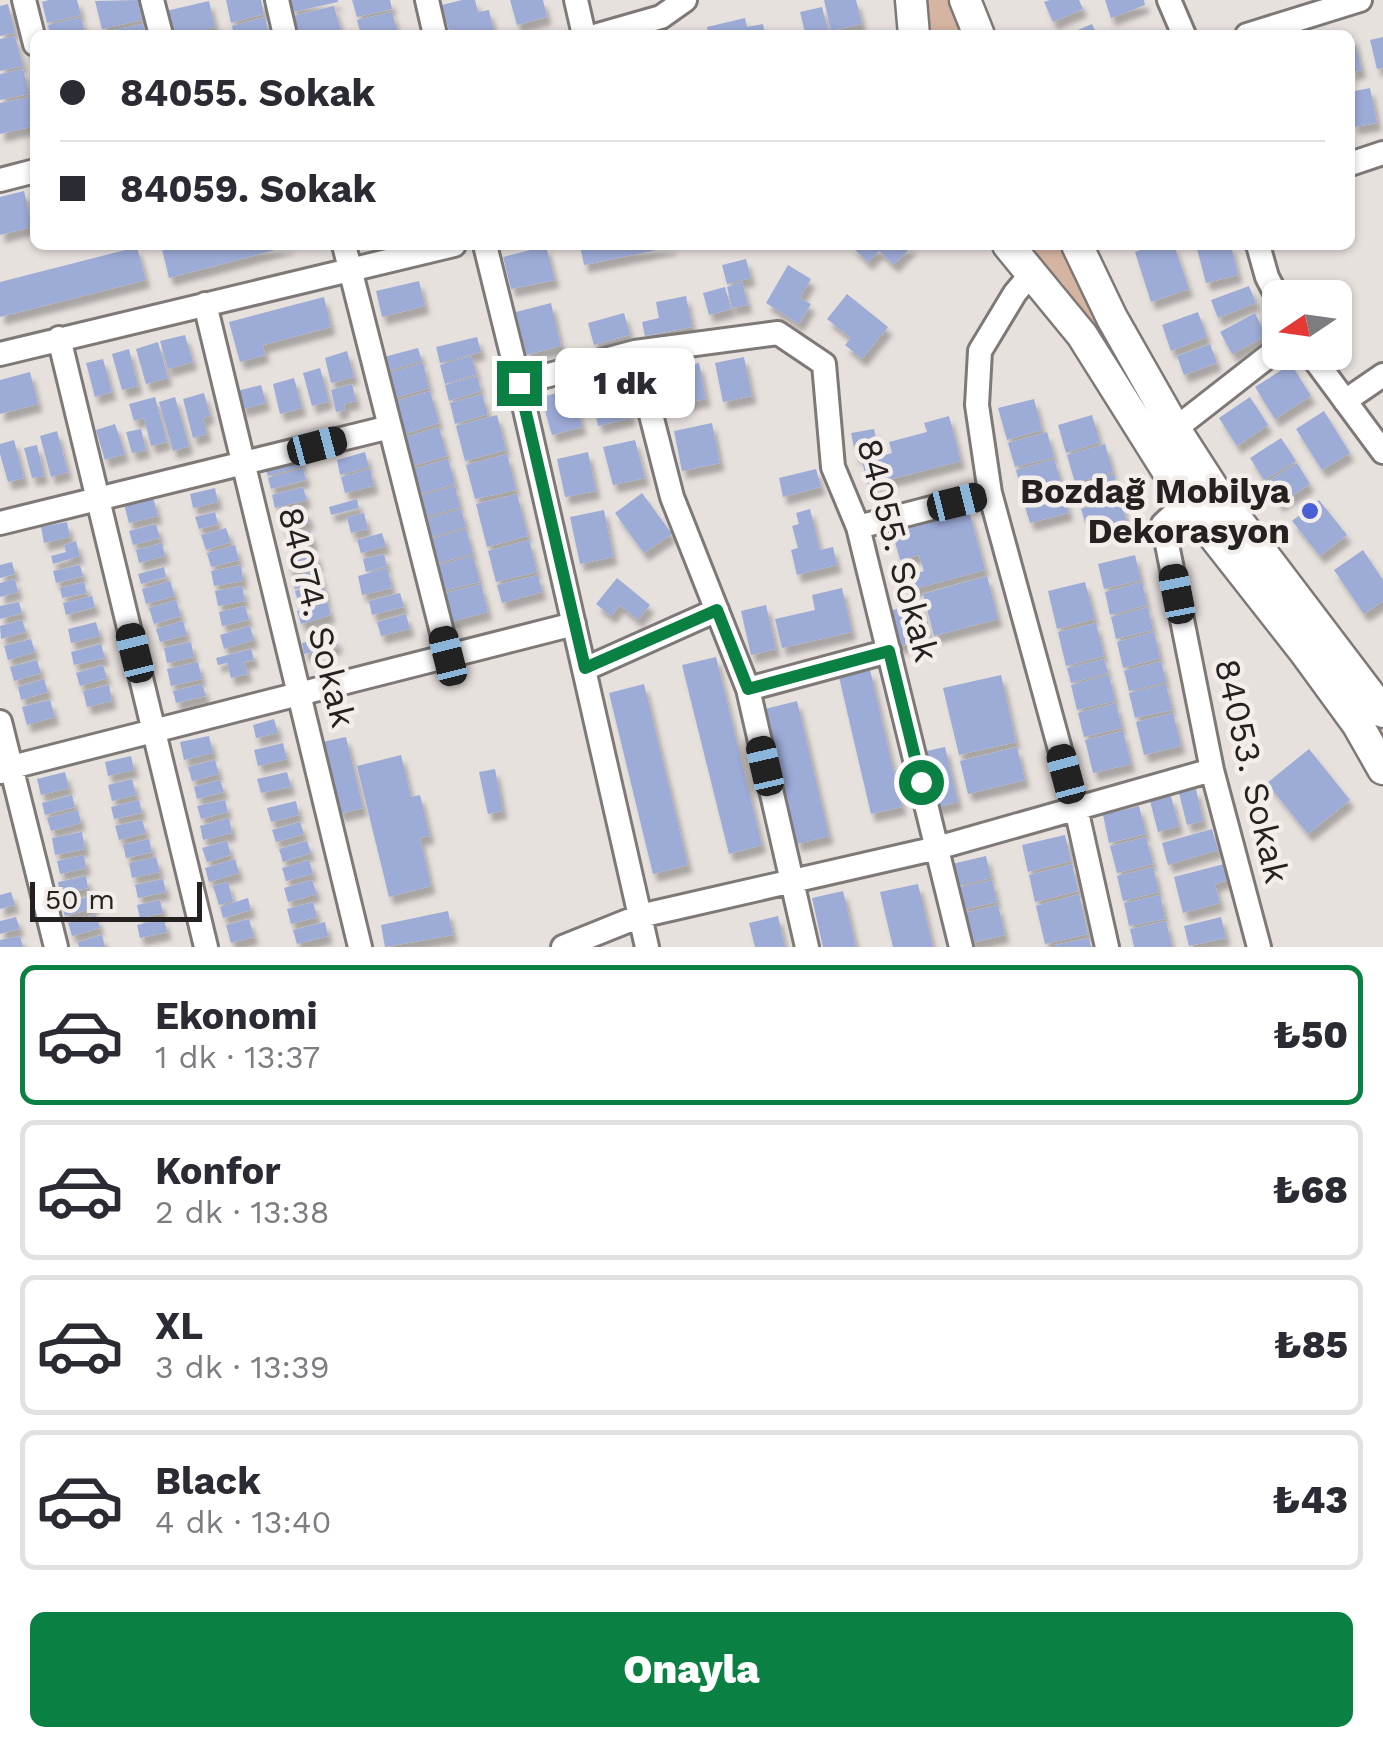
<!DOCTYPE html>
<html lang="tr">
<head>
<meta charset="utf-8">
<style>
  body { margin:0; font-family:"Work Sans",sans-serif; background:#f2f2f3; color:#2b2b33; height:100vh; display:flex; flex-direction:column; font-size:38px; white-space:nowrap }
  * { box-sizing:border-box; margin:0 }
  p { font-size:32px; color:#7c7c81 }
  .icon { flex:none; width:55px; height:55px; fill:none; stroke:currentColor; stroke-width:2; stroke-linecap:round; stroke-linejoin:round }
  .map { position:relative; height:947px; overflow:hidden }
  .panel { display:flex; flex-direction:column; background:#fff; flex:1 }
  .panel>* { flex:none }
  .top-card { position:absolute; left:30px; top:30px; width:1325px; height:220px; border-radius:15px; box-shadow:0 2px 8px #0004; display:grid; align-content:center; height:220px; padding:0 30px; background:#fff }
  .needle { width:65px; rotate:257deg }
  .fabs { position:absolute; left:1262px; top:280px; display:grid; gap:20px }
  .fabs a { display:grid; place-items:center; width:90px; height:90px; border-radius:15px; background:#fff; box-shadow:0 2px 8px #0004; font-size:50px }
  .scale { position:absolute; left:30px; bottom:25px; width:172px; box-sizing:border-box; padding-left:10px; border:5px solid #242120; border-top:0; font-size:28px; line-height:35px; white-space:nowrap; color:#242120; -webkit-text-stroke:8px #f4eeeb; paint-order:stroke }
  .end { position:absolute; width:45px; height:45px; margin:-22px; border:12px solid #0b8043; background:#fff; box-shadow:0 0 0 5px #fff }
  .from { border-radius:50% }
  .bubble { position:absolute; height:70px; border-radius:15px; background:#fff; box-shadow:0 2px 8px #0004; font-size:32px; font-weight:800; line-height:70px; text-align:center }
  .car { position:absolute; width:30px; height:60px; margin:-30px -15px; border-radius:12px; box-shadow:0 0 8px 2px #0007; background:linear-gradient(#222 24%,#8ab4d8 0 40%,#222 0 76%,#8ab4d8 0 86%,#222 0) }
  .top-card b { display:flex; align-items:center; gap:35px; height:95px; font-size:38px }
  .top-card b+b { border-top:2px solid #e1e1e2 }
  .top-card i { width:25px; height:25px; background:#2b2b33 }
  ul { padding:18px 0 0; list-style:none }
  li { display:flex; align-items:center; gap:30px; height:140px; margin:0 20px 15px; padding:0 10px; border:5px solid #e1e1e2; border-radius:15px }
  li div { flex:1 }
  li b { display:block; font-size:38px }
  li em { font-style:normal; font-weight:800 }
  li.selected { border-color:#0b8043 }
  li>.icon { width:90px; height:90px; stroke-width:1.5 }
  .cta { display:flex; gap:20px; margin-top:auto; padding:20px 30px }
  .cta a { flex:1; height:115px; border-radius:15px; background:#0b8043; color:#fff; font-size:40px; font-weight:800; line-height:115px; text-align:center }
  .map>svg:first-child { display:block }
  .green { fill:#d6b4a2 }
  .building { fill:#9dabd7; filter:url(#shadow) }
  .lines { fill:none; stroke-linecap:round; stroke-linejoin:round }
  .minor-casing { stroke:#7e7976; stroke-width:28 }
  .major-casing { stroke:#7e7976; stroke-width:35 }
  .minor { stroke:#fff; stroke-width:22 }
  .major { stroke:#fff; stroke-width:30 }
  .route { stroke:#0b8043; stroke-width:12 }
  .poi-dot { fill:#4a5fd3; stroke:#f4eeeb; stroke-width:4 }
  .labels { text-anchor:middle; stroke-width:9; stroke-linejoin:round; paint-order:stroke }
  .poi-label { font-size:35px; font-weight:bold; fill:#242120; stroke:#f4eeeb; text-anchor:end }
  .street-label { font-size:35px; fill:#242120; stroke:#f4eeeb }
</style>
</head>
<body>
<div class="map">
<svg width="1383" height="947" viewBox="0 0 1383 947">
  <defs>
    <filter id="shadow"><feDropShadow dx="4.5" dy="8" stdDeviation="2.5" flood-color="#0004"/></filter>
  </defs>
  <rect width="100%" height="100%" fill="#e7e1de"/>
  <path class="green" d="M922,0h28l11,35h-34z
    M1027,245h31l70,128 255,359v9l-104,-138 -156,-227 -60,-92z"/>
  <path class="building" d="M49,0h28l4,15 -34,8 -5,-21z
    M138,0l4,20 -40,9 -7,-28z
    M226,0h35l3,14 -33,9z
    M289,0h49v2l-45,10z
    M352,0h38l2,9 -35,8z
    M462,0h13l3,12 11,-2 5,22 -12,3h-32l-8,-30z
    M510,0h33l4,17 -30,8z
    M824,0h32l6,24 -31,7z
    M1050,0h29l4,9 -30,13 -9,-20z
    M1105,0h39l1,5 -34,13z
    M209,1l6,26 -31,8h-12l-6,-24z
    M8,4l7,29 -15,3v-30z
    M334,6l8,29h-44l-5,-19z
    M822,7l6,23 -17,4 -1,-3 -5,1 -5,-20z
    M392,12l6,21 -37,2 -4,-15z
    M81,17l4,18h-35l-2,-10z
    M265,17l4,18h-35l-2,-9z
    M745,18l2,9 16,-3 2,11h-56l-2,-8z
    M143,24l3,11h-46v-2z
    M1092,24l5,11h-31z
    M15,36l8,30 -23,5v-32z
    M1350,36h3l9,34 -12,3z
    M1383,37v31l-6,1 -7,-29z
    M23,69l6,25 -29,6v-26z
    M1370,88l7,35 -23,4 -4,-17v-18z
    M30,97l5,29 -35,8v-31z
    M24,191l8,36 -32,8v-38z
    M161,245h129v1l-121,32z
    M580,245h92v2l-88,18z
    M850,245h63l-19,20 -15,-14 -11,11z
    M1154,245h20l15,44 -38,13 -16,-50z
    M1196,245h35l7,30 -32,8z
    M546,246l9,34 -44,9 -8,-32z
    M137,247l9,33 -146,37v-35z
    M746,259l5,19 -24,6 -5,-19z
    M788,265l23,14 -11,19 11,6 -12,20 -33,-21z
    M419,281l6,25 -43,11 -6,-26z
    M742,282l6,23 -16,3 -5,-21z
    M1249,286l7,17 -38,15 -7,-18z
    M725,287l6,22 -22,6 -6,-22z
    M847,294l41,33 -26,32 -17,-14 6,-7 -24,-19z
    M686,296l6,31 -47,9 -3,-14 17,-4 -3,-16z
    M324,297l7,30 -68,18 2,10 -25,7 -11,-40z
    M551,303l10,43 -35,9 -10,-43z
    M1198,312l9,25 -36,14 -9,-26z
    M624,313l6,22 -36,10 -6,-22z
    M1255,313l11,23 -34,18 -12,-22z
    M185,335l8,27 -25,7 -8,-28z
    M477,337l4,15 -41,11 -4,-16z
    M158,342l10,36 -22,6 -10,-35z
    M1210,344l7,19 -33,12 -7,-19z
    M418,348l4,13 -38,11 -4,-14z
    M129,349l9,37 -16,4 -10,-36z
    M347,351l7,26 -23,6 -6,-25z
    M471,356l6,18 -32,10 -5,-19z
    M744,357l8,39 -29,6 -8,-39z
    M103,359l9,33 -17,5 -9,-34z
    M423,363l6,25 -38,11 -6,-25z
    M699,363l7,36 -32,6 -7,-36z
    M1291,364l20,32 -36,23 -20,-32z
    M320,368l9,33 -17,5 -9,-33z
    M30,372l8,32 -38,10v-34z
    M477,376l4,15 -32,10 -4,-16z
    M294,378l8,30 -22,6 -7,-30z
    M352,384l4,17 -12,3 1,6 -9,2 -5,-22z
    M261,385l5,18 -24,6 -5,-18z
    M624,385l7,33 -33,8 -7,-34z
    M573,389l9,38 -30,8 -11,-38z
    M430,391l9,32 -38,12 -9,-33z
    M204,393l6,23 -7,2 4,16 -14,4 -10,-39z
    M482,394l6,20 -33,10 -5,-21z
    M155,397l12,45 -16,4 -7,-28 -10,3 -5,-17z
    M175,397l14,49 -16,5 -14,-49z
    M1250,397l18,28 -31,21 -18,-28z
    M1034,399l8,31 -35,10 -9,-32z
    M1324,411l26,42 -28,17 -26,-41z
    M497,415l9,35 -41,11 -9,-35z
    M1092,415l8,27 -34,11 -8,-28z
    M949,416l12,45 -93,24 -6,-24 30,-8 -3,-11 38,-10 -3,-9z
    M712,423l8,40 -38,8 -8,-40z
    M115,424l10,30 -20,6 -9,-30z
    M439,427l8,29 -38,11 -7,-29z
    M141,429l5,21 -14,3 -6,-21z
    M874,429l5,23 -23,5 -5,-24z
    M57,431l11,41 -17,5 -11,-41z
    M1047,432l7,25 -39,10 -7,-24z
    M1281,438l15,23 -32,19 -14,-22z
    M14,440l10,38 -16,4 -8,-28v-10z
    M635,440l10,38 -32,7 -10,-38z
    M1105,444l8,28 -38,11 -8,-28z
    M37,445l7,31 -12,2 -8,-30z
    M365,452l4,15 -29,8 -3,-15z
    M588,452l8,39 -31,6 -8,-38z
    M299,454l4,12 -35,10 -4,-12z
    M507,454l9,36 -41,9 -9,-34z
    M448,459l7,25 -38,11 -7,-25z
    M1054,459l8,27 -39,11 -7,-27z
    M1297,463l13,21 -31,20 -14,-21z
    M303,468l3,12 -35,9 -3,-11z
    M370,469l4,17 -29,7 -4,-16z
    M816,469l5,18 -38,10 -4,-19z
    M1114,474l5,22 -38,10 -6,-21z
    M455,486l5,21 -38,11 -5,-21z
    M303,487l4,13 -32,8 -3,-13z
    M215,488l3,14 -25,6 -3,-14z
    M1062,489l7,24 -39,10 -7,-23z
    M642,493l30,41 -28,19 -29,-40z
    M517,494l11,42 -41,11 -11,-43z
    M153,497l5,19 -29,7 -5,-19z
    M1120,498l7,26 -38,11 -8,-26z
    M357,499l2,9 -28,7 -2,-8z
    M1319,500l28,35 -27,21 -28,-35z
    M461,509l5,18 -38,11 -5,-18z
    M810,509l10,41 13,-3 4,18 -40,10 -6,-25 7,-2 -6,-22 7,-2 -3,-11z
    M306,510l4,12 -27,7 -3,-13z
    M604,510l9,47 -33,7 -10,-47z
    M969,511l16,59 -78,21 -4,-14 21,-6 -5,-16 -19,5 -8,-29z
    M215,512l3,12 -19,5 -4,-12z
    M364,513l4,16 -17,4 -4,-16z
    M67,522l3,15 -26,6 -3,-16z
    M156,524l4,14 -27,7 -4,-14z
    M226,528l5,14 -25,8 -5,-15z
    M466,529l7,25 -39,10 -6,-24z
    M310,531l4,12 -22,6 -4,-12z
    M382,533l4,13 -25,7 -4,-13z
    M529,540l8,32 -41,10 -8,-31z
    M76,541l4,15 -27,8 -2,-8 15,-4 -2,-7z
    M162,543l3,13 -26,7 -3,-13z
    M235,545l4,15 -28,7 -4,-14z
    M1363,550l20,30v21l-19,13 -30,-44z
    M315,551l4,13 -29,7 -3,-12z
    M384,554l3,12 -21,6 -3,-13z
    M1135,555l6,25 -37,9 -6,-25z
    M473,556l7,26 -38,9 -7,-25z
    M12,562l3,12 -15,4v-13z
    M80,565l3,11 -27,7 -3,-12z
    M241,565l2,16 -29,5 -3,-15z
    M164,567l2,10 -25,7 -3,-10z
    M387,568l5,20 -30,7 -4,-19z
    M319,570l3,12 -27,7 -4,-12z
    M538,575l4,17 -40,11 -5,-18z
    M987,576l11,43 -64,17 -11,-42z
    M617,578l33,27 -12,15 -18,-15 -9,11 -15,-12z
    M15,579l3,13 -18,5v-14z
    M170,581l5,15 -29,8 -4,-15z
    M84,582l3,11 -25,5 -2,-10z
    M1085,582l10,37 -38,10 -9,-38z
    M1142,582l5,23 -37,10 -5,-23z
    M323,583l4,18 -27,7 -5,-17z
    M481,584l7,28 -38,10 -8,-28z
    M242,586l3,15 -27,5 -3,-15z
    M842,588l10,44 -70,16 -7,-29 40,-9 -3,-15z
    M400,593l4,14 -32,8 -3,-14z
    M92,596l3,11 -29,8 -3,-12z
    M176,600l5,16 -27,8 -5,-16z
    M19,602l3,11 -22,6v-13z
    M327,602l4,13 -30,9 -4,-13z
    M920,603l9,35 -31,9 -9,-36z
    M766,605l10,44 -25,6 -10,-44z
    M245,606l4,14 -27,6 -3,-14z
    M1148,607l5,23 -37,9 -5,-22z
    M406,614l4,15 -29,7 -4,-14z
    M22,620l4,12 -25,7 -1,-13z
    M183,621l4,14 -27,7 -4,-13z
    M96,622l4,14 -29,7 -3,-14z
    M1096,623l8,33 -38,10 -8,-34z
    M250,626l4,14 -30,9 -4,-14z
    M322,632l2,8 12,-3 2,9 -34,8 -2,-11 12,-3 -1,-6z
    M1154,632l6,26 -37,10 -6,-26z
    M31,639l4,13 -27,8 -4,-14z
    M191,642l3,15 -27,6 -3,-15z
    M101,644l4,14 -31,7 -3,-13z
    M251,649l3,11 -10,2 4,12 -17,4 -4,-15 -9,2 -2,-7z
    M716,657l46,188 -33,9 -47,-189z
    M1104,659l4,14 -37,10 -4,-15z
    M37,660l4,13 -27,8 -4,-14z
    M1161,661l5,21 -37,9 -5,-20z
    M198,662l4,17 -31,7 -4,-17z
    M103,665l4,13 -27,8 -4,-13z
    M870,670l32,137 -31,7 -32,-137z
    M1001,675l15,67 -57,13 -16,-67z
    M1109,675l6,26 -38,9 -6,-25z
    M44,679l4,13 -27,8 -3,-13z
    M202,684l4,12 -30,7 -3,-12z
    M644,684l44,181 -35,9 -44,-181z
    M1166,684l6,26 -37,8 -6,-25z
    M109,685l3,16 -25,6 -4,-16z
    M50,700l5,17 -28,8 -5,-18z
    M797,701l32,135 -32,8 -32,-135z
    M1116,703l6,25 -38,9 -6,-24z
    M1173,713l8,33 -37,9 -8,-33z
    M274,719l4,14 -22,5 -3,-13z
    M1123,731l8,33 -38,9 -8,-33z
    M209,736l4,17 -29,7 -4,-18z
    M346,737l17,71 -24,6 -17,-72z
    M283,743l4,16 -29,7 -4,-16z
    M945,747l13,55 -24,6 -12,-56z
    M1017,747l8,33 -57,14 -8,-33z
    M1309,749l41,51 -42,34 -41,-51z
    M401,755l10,42 9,-2 10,41 -10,2 11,48 -42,11 -32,-131z
    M131,756l3,14 -26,6 -3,-14z
    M215,760l4,14 -27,7 -4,-14z
    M495,769l8,42 -15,3 -9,-42z
    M65,772l4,16 -28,7 -4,-16z
    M287,772l4,15 -30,6 -4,-14z
    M132,779l4,16 -24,6 -4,-16z
    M220,780l4,12 -27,7 -3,-12z
    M1196,789l7,32 -16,4 -8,-32z
    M72,795l3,12 -30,8 -3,-12z
    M1171,796l8,30 -21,6 -8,-31z
    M139,800l3,13 -28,6 -3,-12z
    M225,800l3,12 -27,7 -4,-13z
    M296,801l3,14 -28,7 -4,-14z
    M1139,806l7,28 -37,9 -6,-28z
    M78,810l3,13 -30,8 -4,-13z
    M229,818l3,15 -29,7 -3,-14z
    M142,820l4,13 -27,7 -4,-14z
    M300,822l4,12 -28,8 -4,-12z
    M1212,829l6,21 -50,15 -6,-22z
    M82,832l3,17 -30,6 -3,-17z
    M1065,835l6,26 -43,11 -6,-27z
    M1146,837l7,27 -36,9 -7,-27z
    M149,839l3,13 -26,6 -3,-13z
    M227,841l4,14 -24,7 -5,-14z
    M307,841l4,12 -28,9 -4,-13z
    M84,855l2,13 -26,6 -3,-13z
    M986,856l5,22 -34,8 -5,-22z
    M156,857l4,15 -28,6 -3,-15z
    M235,859l4,14 -30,9 -4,-14z
    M309,860l4,14 -27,7 -4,-13z
    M1072,864l6,27 -43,11 -6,-27z
    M1224,864l4,16 -13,4 5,19 -37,10 -9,-36z
    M1153,867l6,25 -36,9 -6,-25z
    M86,876l2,12 -28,6 -2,-12z
    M163,879l3,13 -28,6 -3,-13z
    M312,880l5,14 -29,8 -4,-14z
    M992,880l5,22 -35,8 -5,-22z
    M228,882l5,19 -14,4 -6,-19z
    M918,884l15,63h-40l-13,-55z
    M843,891l13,56h-33l-11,-49z
    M11,892l4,13 -15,4v-14z
    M1079,894l9,40 -43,10 -9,-38z
    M1160,895l5,24 -36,7 -5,-23z
    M91,896l3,12 -29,8 -4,-12z
    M248,898l3,12 -28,8 -3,-11z
    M160,900l3,13 -23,5 -3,-13z
    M313,902l4,15 -26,7 -4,-15z
    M998,905l7,30 -35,8 -7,-30z
    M448,911l5,24 -68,12 -4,-22z
    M96,915l4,13 -28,8 -4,-13z
    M778,916l7,31h-30l-6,-24z
    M16,917l4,12 -20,5v-13z
    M1221,917l5,21 -37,8 -5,-20z
    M164,919l3,13 -27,6 -3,-13z
    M249,919l5,18 -23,6 -5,-18z
    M1166,921l6,26h-38l-4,-18z
    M325,922l3,14 -31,8 -4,-14z
    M102,935l3,12h-26l-1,-5z
    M20,936l3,11h-23v-7z
    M1089,938l2,9h-36v-2z"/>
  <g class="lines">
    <g class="minor-casing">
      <path id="minor" d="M24,0l11,44
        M152,0l9,35
        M277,0l8,35
        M427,0l8,35
        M576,0l8,35
        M1169,0l15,35
        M598,35l63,-18 24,-17
        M1247,35l113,-35
        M1350,164l33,-11
        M0,180l35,-9
        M344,245l104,411
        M485,245l34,138 128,564
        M1258,245l9,32 13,25
        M1032,273l-17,20 -35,58 -3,54 13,88 86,315 31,139
        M205,304l155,643
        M59,338l147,609
        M635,352l37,145 76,192 59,258
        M1309,352l74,100
        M0,354l454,-109
        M519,383l116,-31 143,-19 46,31 9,103 25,60 103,420
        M1345,401l38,-26
        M1175,429l105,-82
        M1187,502l-24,22 49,246 47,177
        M0,523l390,-96
        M858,527l132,-34
        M585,669l132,-59
        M748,689l141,-38
        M0,722l56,225
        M0,772l12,-5 562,-143
        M563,947l77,-31 297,-68 275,-78"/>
    </g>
    <g class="major-casing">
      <path id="major" d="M911,0l3,35
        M965,0l14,35
        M1008,245l74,90 105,167 117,149 54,74 25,44
        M1077,245l35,73 63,111 38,59 170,224"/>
    </g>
    <use href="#minor" class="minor"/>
    <use href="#major" class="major"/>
  </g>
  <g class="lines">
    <path class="route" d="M519,383l66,285 132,-58 31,79 141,-38 32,131"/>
  </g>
  <circle class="poi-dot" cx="1310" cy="511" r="10"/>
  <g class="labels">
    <g class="poi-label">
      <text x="1290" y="503">Bozdağ Mobilya<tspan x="1290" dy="40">Dekorasyon</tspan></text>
    </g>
    <g class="street-label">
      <text transform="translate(898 550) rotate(75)" y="12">84055. Sokak</text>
      <text transform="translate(317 617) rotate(76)" y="12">84074. Sokak</text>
      <text transform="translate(1252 771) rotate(77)" y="12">84053. Sokak</text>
    </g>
  </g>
</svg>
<div class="fabs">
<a><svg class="needle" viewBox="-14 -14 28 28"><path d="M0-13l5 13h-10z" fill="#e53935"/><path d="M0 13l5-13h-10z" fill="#7c7c81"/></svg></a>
</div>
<div class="scale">50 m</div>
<i class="end from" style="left:921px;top:782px"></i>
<i class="end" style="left:519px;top:383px"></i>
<div class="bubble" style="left:555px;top:348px;width:140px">1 dk</div>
<i class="car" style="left:317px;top:446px;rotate:75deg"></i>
<i class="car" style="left:957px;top:502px;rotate:76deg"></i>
<i class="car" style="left:1177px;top:594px;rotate:349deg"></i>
<i class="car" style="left:135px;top:653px;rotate:346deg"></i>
<i class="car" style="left:448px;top:656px;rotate:346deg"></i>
<i class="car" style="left:765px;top:766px;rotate:347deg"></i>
<i class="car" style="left:1066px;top:774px;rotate:345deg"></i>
<div class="top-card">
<b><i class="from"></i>84055. Sokak</b>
<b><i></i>84059. Sokak</b>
</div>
</div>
<section class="panel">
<ul>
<li class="selected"><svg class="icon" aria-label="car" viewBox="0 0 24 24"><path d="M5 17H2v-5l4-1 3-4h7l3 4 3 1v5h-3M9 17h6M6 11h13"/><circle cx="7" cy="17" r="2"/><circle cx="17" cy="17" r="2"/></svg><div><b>Ekonomi</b><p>1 dk · 13:37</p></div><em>₺50</em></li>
<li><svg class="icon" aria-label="car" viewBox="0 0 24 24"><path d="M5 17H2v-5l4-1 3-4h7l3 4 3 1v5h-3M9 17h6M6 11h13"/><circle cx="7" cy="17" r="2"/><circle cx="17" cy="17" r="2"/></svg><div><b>Konfor</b><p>2 dk · 13:38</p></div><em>₺68</em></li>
<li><svg class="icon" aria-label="car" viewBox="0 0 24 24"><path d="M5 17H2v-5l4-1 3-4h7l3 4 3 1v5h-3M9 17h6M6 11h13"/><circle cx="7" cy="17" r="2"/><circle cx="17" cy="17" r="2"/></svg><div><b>XL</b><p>3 dk · 13:39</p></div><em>₺85</em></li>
<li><svg class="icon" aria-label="car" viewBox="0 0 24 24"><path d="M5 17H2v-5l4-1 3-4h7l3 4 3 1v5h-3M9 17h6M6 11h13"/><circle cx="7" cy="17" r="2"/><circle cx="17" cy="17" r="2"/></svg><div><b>Black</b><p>4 dk · 13:40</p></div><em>₺43</em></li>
</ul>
<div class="cta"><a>Onayla</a></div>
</section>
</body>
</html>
